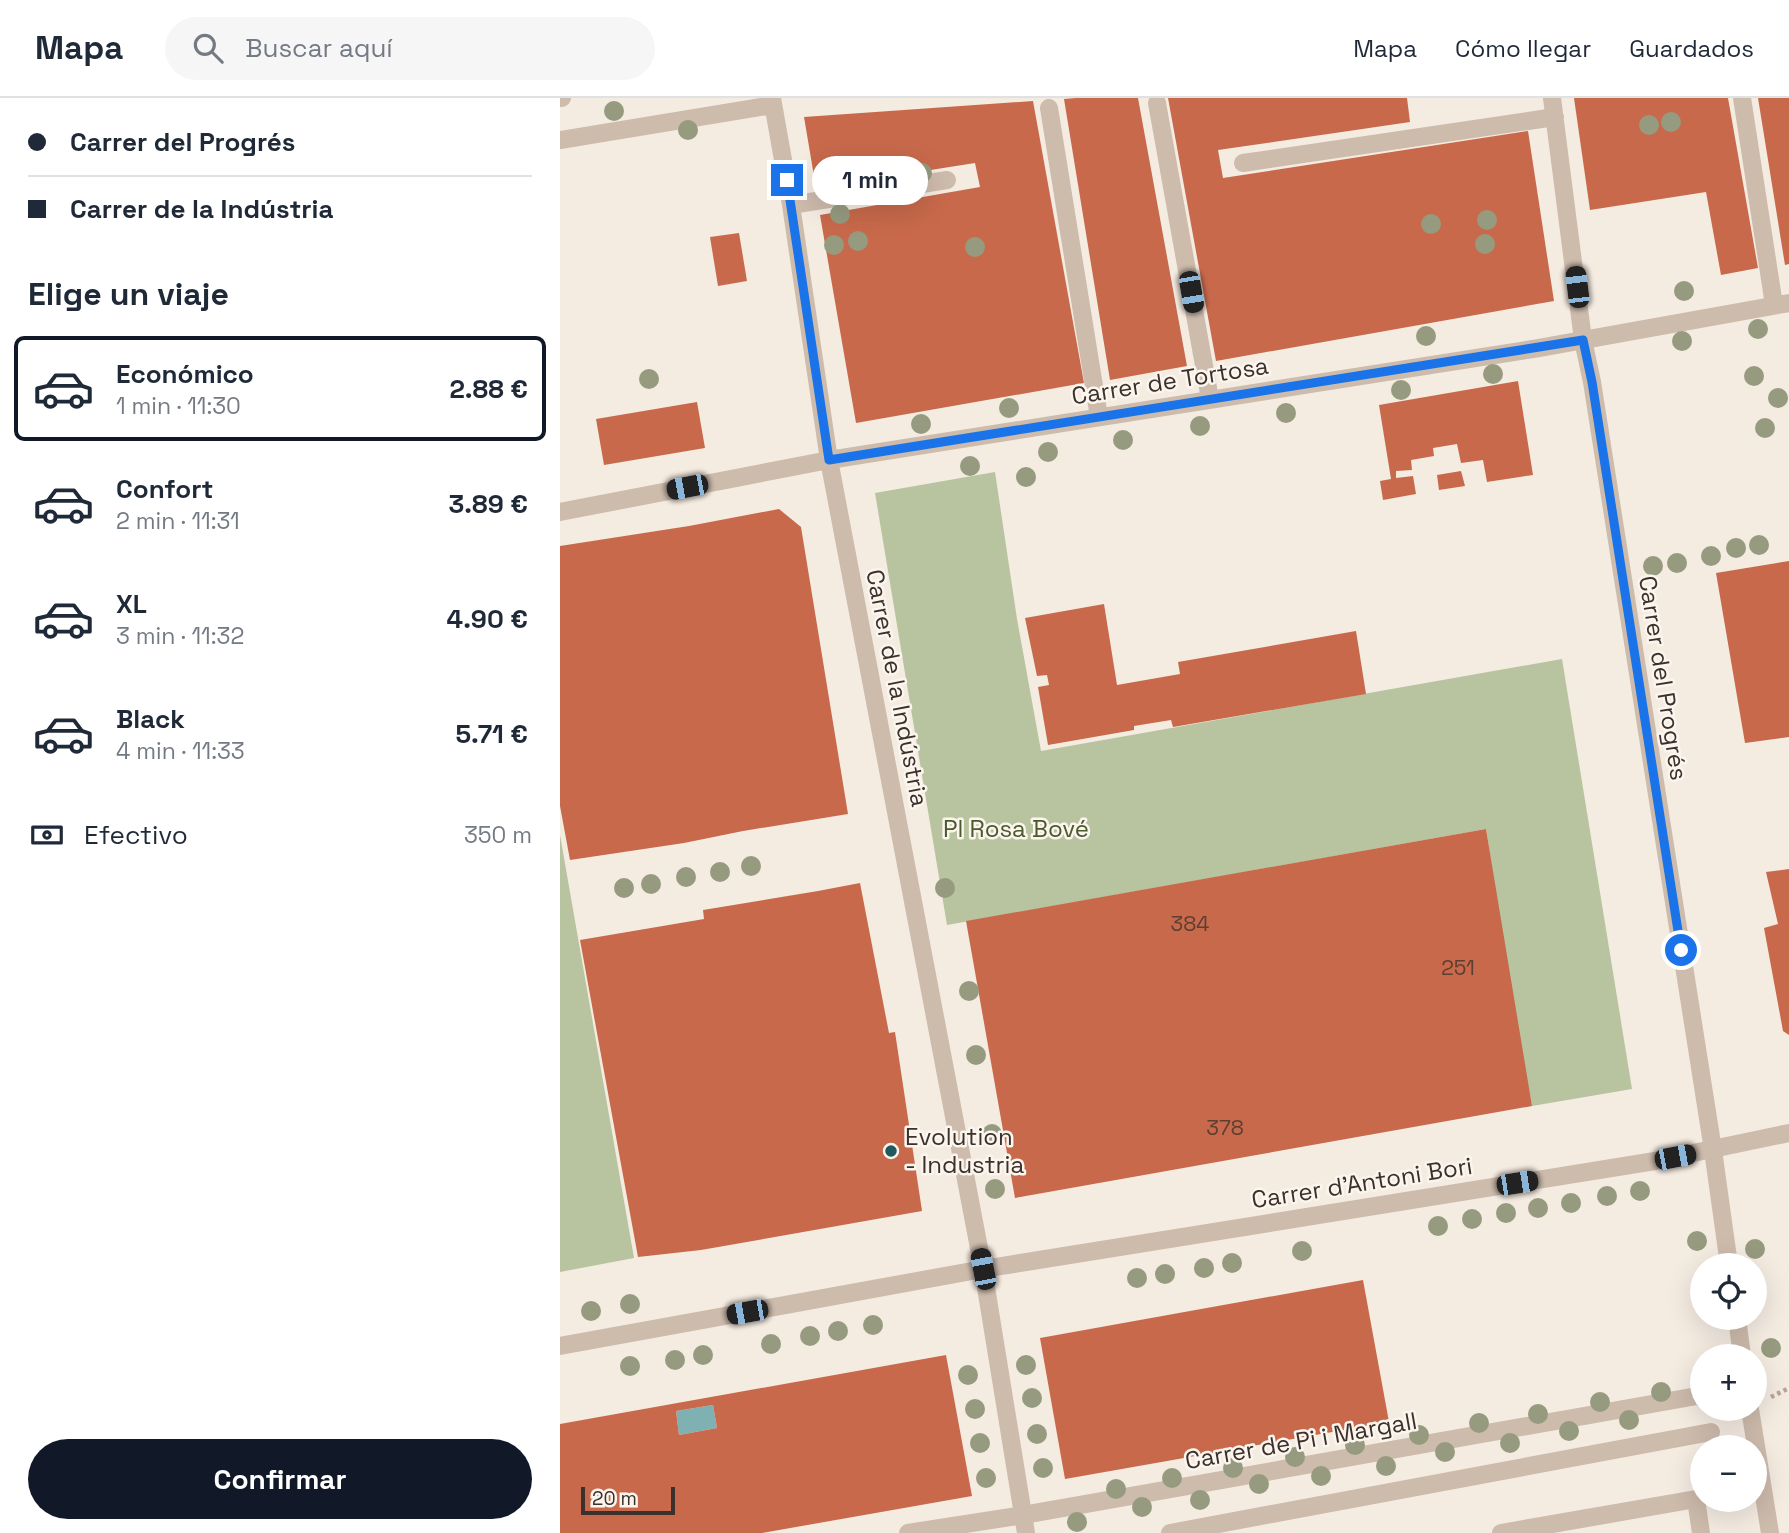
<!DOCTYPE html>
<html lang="es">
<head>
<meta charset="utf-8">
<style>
  body { margin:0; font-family:"Space Grotesk",sans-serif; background:#f6f6f7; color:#1f2937; height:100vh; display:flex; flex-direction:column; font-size:26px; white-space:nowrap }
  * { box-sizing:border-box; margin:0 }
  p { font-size:23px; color:#747a83 }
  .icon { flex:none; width:38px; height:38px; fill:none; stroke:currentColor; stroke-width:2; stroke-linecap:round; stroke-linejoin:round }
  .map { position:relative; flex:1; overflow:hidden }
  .details { display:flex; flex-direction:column; background:#fff; width:560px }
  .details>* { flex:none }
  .top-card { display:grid; align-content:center; height:154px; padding:0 28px; background:#fff }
  .controls { position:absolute; left:1130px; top:1155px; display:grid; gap:14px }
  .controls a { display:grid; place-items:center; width:77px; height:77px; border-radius:50%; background:#fff; box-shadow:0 7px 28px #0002; font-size:35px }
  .scale { position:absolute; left:21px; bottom:18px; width:94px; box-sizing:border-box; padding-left:7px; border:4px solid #3b302b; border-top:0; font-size:19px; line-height:24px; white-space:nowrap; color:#3b302b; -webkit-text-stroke:5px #fbf5ee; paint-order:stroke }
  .end { position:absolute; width:32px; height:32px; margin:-16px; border:9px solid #1a73e8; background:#fff; box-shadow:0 0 0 4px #fff }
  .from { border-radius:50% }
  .bubble { position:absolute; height:49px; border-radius:24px; background:#fff; box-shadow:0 7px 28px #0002; font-size:23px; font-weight:700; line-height:49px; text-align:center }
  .car { position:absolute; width:21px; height:42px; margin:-21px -10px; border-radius:9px; box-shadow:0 0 5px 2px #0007; background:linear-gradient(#222 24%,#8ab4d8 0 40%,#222 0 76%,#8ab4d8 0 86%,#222 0) }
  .top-card b { display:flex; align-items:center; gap:24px; height:66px; font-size:26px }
  .top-card b+b { border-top:2px solid #e0e1e3 }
  .top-card i { width:18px; height:18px; background:#1f2937 }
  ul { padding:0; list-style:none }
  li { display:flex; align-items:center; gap:21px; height:105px; margin:0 14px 10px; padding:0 14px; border:4px solid transparent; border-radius:10px }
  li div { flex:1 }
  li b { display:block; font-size:26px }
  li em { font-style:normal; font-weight:700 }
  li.active { border-color:#111827 }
  li>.icon { width:63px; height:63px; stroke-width:1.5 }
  h2 { padding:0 28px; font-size:32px; line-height:84px }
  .pay { display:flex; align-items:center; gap:18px; height:77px; padding:0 28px; font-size:26px }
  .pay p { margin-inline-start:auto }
  .button { display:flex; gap:14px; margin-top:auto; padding:14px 28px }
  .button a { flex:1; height:80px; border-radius:42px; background:#111827; color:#fff; font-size:28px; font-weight:700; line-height:80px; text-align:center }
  header { display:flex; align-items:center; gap:42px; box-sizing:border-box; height:98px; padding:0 35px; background:#fff; border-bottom:2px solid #e0e1e3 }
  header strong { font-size:33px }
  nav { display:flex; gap:38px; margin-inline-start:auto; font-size:24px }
  .search { width:490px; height:63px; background:#f6f6f7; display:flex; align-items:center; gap:18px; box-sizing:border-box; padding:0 24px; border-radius:38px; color:#747a83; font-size:26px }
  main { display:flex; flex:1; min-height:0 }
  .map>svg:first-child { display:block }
  .green { fill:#b8c4a0 }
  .water { fill:#7fb0b2 }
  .building { fill:#c8694b; fill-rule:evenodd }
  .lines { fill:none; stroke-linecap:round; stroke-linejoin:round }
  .path { stroke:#b9a596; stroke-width:4.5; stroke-dasharray:3.5 3.5; stroke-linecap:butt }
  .minor { stroke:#cdbbac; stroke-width:18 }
  .tree { fill:#969b7f }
  .route { stroke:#1a73e8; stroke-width:9 }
  .poi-dot { fill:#1f5a5e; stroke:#fbf5ee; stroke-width:2.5 }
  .labels { text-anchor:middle; stroke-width:5; stroke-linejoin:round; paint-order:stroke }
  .number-label { font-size:21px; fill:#5e3e33 }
  .street-label { font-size:24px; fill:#3b302b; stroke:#fbf5ee }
  .park-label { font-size:24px; fill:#4a5a2e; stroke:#fbf5ee }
  .poi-label { font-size:24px; fill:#3b302b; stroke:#fbf5ee; text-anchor:start }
</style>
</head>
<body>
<header>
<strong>Mapa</strong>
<div class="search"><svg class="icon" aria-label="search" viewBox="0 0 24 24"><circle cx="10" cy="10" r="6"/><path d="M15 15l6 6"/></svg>Buscar aquí</div>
<nav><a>Mapa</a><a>Cómo llegar</a><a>Guardados</a></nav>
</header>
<main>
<section class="details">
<div class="top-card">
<b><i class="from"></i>Carrer del Progrés</b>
<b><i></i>Carrer de la Indústria</b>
</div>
<h2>Elige un viaje</h2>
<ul>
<li class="active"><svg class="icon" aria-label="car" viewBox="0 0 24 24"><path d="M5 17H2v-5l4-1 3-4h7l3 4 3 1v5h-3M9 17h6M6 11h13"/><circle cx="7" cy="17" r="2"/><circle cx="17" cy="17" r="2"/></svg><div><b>Económico</b><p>1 min · 11:30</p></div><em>2.88 €</em></li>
<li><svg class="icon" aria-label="car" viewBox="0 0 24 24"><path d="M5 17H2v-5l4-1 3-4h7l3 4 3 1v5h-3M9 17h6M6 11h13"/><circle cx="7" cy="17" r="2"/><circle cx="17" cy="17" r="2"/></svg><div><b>Confort</b><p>2 min · 11:31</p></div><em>3.89 €</em></li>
<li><svg class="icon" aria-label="car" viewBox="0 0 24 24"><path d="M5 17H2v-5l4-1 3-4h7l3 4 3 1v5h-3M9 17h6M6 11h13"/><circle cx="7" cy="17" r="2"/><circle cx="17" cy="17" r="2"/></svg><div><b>XL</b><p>3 min · 11:32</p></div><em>4.90 €</em></li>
<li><svg class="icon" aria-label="car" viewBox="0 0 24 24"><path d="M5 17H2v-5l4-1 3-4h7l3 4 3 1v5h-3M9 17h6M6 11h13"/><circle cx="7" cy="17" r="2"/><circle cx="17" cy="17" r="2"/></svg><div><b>Black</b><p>4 min · 11:33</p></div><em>5.71 €</em></li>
</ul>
<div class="pay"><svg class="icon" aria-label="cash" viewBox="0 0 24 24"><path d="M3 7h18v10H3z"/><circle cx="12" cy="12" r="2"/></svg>Efectivo<p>350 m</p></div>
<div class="button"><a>Confirmar</a></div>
</section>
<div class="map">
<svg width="1229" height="1435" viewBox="0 0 1229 1435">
  <rect width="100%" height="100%" fill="#f4ebe1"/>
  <path class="green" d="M435,374l22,147 24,132 521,-92 70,430 -100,17 -17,-89 -29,-188 -539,96 -72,-432z
    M0,737l74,423 -74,14z"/>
  <path class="water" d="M153,1307l4,23 -38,7 -3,-24z"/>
  <path class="building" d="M516,0h62l49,268 -77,14 -46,-281z
    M608,0h239l3,24 -192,28 5,28 305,-47 26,170 -338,60z
    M1014,0h154l30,170 -37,7 -15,-83 -116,18z
    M1198,0h31v166l-4,1z
    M473,3l51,282 -228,40 -36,-208 160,-28 -5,-24 -159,25 -12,-71z
    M179,135l8,48 -29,5 -8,-49z
    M958,283l15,94 -46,7 -4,-22 -22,3 -4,-19 -24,4 1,8 -23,4 1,10 -16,1v7l17,-2 3,18 -33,6 -3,-19 11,-2 -12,-74z
    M137,304l8,46 -101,17 -8,-46z
    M901,373l4,15 -26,4 -2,-15z
    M219,411l22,18 47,287 -105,17 -59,12 -114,17 -10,-54v-260l129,-20z
    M1229,463v176l-44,6 -29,-170z
    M544,506l13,81 63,-11 -2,-12 178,-31 10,63 -193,33 -2,-7 -37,6v4l-86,15 -10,-58 11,-2 -2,-10 -10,1 -12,-58z
    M926,731l46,277 -517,92 -49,-277z
    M1229,771v166l-6,-4 -19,-103 14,-4 -12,-52z
    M300,785l29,150 6,-1 27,179 -221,39 -63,7 -58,-317 124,-21 -1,-9 115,-19z
    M803,1182l26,142 -324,57 -25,-141z
    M386,1257l26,141 -210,37h-202v-109zM153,1307l4,23 -38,7 -3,-24z"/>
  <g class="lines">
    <path class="path" d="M1211,1299l18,-9"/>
    <path class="minor" d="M0,0h2
      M212,0l19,107 38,255 154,809 43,264
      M992,0l31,242 9,42 121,768 16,115
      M1182,0l32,207
      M597,5l53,296
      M489,10l50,309
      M0,42l213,-35
      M683,65l312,-46
      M231,107l156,-25
      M0,414l269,-52 710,-112 250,-45
      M1177,1220l5,38
      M0,1248l423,-77 672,-108 134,-28
      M1190,1311l20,124
      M348,1435l115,-18 674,-119 6,2
      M610,1435l541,-101
      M941,1435l195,-34 5,34"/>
  </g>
  <g class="tree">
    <circle cx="54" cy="13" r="10"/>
    <circle cx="1111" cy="24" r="10"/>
    <circle cx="1089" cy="27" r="10"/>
    <circle cx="128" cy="32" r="10"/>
    <circle cx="362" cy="75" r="10"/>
    <circle cx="319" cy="81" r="10"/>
    <circle cx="280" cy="116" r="10"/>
    <circle cx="927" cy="122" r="10"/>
    <circle cx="871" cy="126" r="10"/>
    <circle cx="298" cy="143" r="10"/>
    <circle cx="925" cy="146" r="10"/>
    <circle cx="274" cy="147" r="10"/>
    <circle cx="415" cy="149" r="10"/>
    <circle cx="1124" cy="193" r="10"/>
    <circle cx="1198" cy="231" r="10"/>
    <circle cx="866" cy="238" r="10"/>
    <circle cx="1122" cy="243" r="10"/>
    <circle cx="933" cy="276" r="10"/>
    <circle cx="1194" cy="278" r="10"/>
    <circle cx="89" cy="281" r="10"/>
    <circle cx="841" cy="292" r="10"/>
    <circle cx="1218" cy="300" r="10"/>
    <circle cx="449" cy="310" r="10"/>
    <circle cx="726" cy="315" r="10"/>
    <circle cx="361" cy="326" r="10"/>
    <circle cx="640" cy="328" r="10"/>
    <circle cx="1205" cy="330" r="10"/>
    <circle cx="563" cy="342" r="10"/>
    <circle cx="488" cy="354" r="10"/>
    <circle cx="410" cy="368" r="10"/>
    <circle cx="466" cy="379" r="10"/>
    <circle cx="1199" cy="447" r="10"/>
    <circle cx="1176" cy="450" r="10"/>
    <circle cx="1151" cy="458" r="10"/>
    <circle cx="1117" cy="465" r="10"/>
    <circle cx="1093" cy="468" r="10"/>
    <circle cx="191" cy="768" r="10"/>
    <circle cx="160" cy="774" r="10"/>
    <circle cx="126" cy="779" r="10"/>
    <circle cx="91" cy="786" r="10"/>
    <circle cx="64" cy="790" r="10"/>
    <circle cx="385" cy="790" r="10"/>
    <circle cx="409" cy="893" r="10"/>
    <circle cx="416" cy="957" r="10"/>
    <circle cx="432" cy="1036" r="10"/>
    <circle cx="435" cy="1091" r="10"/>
    <circle cx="1080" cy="1093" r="10"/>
    <circle cx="1047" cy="1098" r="10"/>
    <circle cx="1011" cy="1105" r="10"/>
    <circle cx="978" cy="1110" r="10"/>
    <circle cx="946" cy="1115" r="10"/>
    <circle cx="912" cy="1121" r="10"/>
    <circle cx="878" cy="1128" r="10"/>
    <circle cx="1137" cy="1143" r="10"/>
    <circle cx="1195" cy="1151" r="10"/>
    <circle cx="742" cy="1153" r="10"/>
    <circle cx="672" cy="1165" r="10"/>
    <circle cx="644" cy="1170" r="10"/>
    <circle cx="605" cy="1176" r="10"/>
    <circle cx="577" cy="1180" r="10"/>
    <circle cx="70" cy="1206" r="10"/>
    <circle cx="31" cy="1213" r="10"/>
    <circle cx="313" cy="1227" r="10"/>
    <circle cx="278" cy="1233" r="10"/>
    <circle cx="250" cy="1238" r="10"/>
    <circle cx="211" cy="1246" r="10"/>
    <circle cx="1211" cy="1250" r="10"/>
    <circle cx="143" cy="1257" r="10"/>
    <circle cx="115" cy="1262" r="10"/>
    <circle cx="466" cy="1267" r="10"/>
    <circle cx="70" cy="1268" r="10"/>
    <circle cx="408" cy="1277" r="10"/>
    <circle cx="1101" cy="1294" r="10"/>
    <circle cx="472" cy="1300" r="10"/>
    <circle cx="1040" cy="1304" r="10"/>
    <circle cx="415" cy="1311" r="10"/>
    <circle cx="978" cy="1316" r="10"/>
    <circle cx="1069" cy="1322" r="10"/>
    <circle cx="919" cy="1325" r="10"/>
    <circle cx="1009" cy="1333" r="10"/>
    <circle cx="477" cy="1336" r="10"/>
    <circle cx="859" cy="1337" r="10"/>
    <circle cx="420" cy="1345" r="10"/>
    <circle cx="950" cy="1345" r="10"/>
    <circle cx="795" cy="1347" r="10"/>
    <circle cx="885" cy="1354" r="10"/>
    <circle cx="735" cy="1359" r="10"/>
    <circle cx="826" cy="1368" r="10"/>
    <circle cx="483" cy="1370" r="10"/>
    <circle cx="673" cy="1370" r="10"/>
    <circle cx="761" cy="1378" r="10"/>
    <circle cx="426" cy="1380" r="10"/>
    <circle cx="612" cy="1380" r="10"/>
    <circle cx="699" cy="1386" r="10"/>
    <circle cx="556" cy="1391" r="10"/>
    <circle cx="640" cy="1402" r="10"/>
    <circle cx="582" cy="1409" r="10"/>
    <circle cx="517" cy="1424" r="10"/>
  </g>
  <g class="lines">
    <path class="route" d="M227,82l42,280 754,-120 9,42 89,568"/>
  </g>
  <circle class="poi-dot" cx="331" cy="1053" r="7"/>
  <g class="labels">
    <g class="number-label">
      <text x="630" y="833">384</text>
      <text x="898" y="877">251</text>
      <text x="665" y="1037">378</text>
    </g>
    <g class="street-label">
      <text transform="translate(610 283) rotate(-9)" y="8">Carrer de Tortosa</text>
      <text transform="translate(1103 580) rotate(81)" y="8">Carrer del Progrés</text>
      <text transform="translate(337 590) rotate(79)" y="8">Carrer de la Indústria</text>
      <text transform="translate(802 1085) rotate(-9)" y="8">Carrer d'Antoni Bori</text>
      <text transform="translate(741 1343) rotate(-10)" y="8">Carrer de Pi i Margall</text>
    </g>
    <g class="park-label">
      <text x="456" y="739">Pl Rosa Bové</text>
    </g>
    <g class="poi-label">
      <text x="345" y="1047">Evolution<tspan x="345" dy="28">- Industria</tspan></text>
    </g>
  </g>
</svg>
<div class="controls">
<a><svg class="icon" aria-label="locate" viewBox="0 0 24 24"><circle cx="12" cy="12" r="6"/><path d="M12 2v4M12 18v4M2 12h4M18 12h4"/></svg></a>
<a>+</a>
<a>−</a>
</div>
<div class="scale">20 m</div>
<i class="end from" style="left:1121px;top:852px"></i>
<i class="end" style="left:227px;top:82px"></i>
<div class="bubble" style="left:252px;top:58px;width:116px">1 min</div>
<i class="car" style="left:1017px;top:189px;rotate:353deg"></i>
<i class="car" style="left:631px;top:194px;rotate:170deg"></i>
<i class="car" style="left:127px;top:389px;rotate:259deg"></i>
<i class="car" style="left:1115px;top:1059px;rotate:79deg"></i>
<i class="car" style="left:957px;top:1085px;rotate:81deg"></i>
<i class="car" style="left:423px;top:1171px;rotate:349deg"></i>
<i class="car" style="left:187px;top:1214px;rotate:260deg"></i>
</div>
</main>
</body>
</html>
